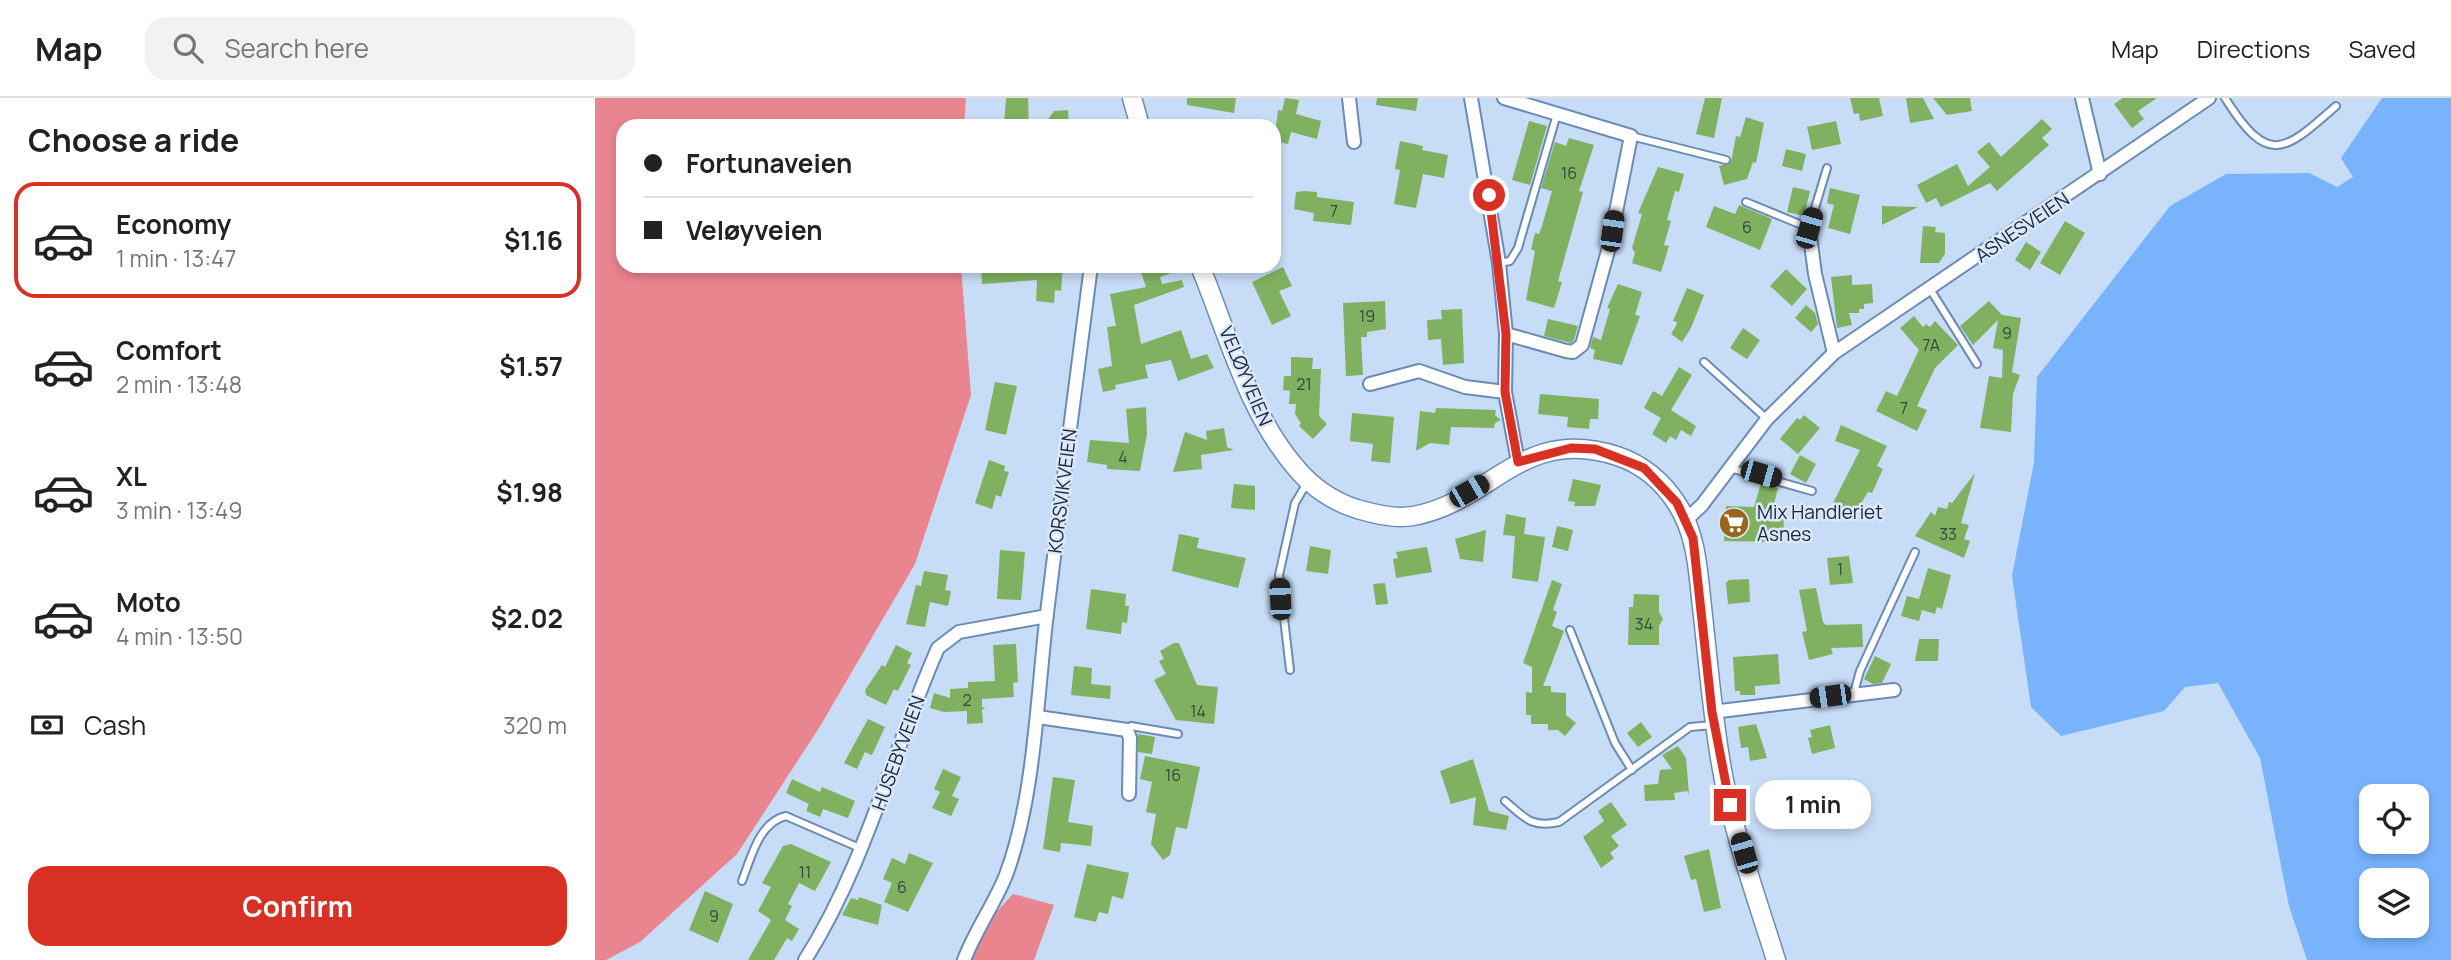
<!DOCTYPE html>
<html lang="en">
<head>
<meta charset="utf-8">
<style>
  body { margin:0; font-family:Manrope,sans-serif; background:#f2f2f2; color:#222; height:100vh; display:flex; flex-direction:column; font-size:26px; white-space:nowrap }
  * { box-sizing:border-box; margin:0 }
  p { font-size:23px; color:#767676 }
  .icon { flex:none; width:38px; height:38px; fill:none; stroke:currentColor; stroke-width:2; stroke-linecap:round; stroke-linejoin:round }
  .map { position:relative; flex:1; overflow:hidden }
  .side { display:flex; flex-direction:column; background:#fff; width:595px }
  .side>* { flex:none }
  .banner { position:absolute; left:21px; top:21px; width:665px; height:154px; border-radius:21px; box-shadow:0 4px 10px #0003; display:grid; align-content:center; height:154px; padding:0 28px; background:#fff }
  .buttons { position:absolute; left:1764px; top:686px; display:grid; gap:14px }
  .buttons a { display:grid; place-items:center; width:70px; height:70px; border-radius:14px; background:#fff; box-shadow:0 4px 10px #0003; font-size:35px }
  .end { position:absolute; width:32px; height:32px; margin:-16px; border:9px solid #d93025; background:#fff; box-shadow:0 0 0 4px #fff }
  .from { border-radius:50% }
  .bubble { position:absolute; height:49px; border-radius:21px; background:#fff; box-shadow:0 4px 10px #0003; font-size:23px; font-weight:700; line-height:49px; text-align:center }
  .car { position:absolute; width:21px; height:42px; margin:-21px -10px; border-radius:9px; box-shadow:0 0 5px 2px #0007; background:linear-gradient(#222 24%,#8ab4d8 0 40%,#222 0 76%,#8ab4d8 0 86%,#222 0) }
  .banner b { display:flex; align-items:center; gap:24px; height:66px; font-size:26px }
  .banner b+b { border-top:2px solid #e0e0e0 }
  .banner i { width:18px; height:18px; background:#222 }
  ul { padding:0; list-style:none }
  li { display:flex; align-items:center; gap:21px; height:116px; margin:0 14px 10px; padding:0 14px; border:4px solid transparent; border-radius:21px }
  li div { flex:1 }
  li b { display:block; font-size:26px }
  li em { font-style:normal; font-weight:700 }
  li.selected { border-color:#d93025 }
  li>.icon { width:63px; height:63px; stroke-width:1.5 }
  h2 { padding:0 28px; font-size:32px; line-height:84px }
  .pay { display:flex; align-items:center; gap:18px; height:77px; padding:0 28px; font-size:26px }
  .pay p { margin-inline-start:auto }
  .button { display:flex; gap:14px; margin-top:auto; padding:14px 28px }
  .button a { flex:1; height:80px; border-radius:21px; background:#d93025; color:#fff; font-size:28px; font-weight:700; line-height:80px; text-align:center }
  header { display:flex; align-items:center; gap:42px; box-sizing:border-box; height:98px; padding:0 35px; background:#fff; border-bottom:2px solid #e0e0e0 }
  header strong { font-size:33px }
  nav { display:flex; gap:38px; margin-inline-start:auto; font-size:24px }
  .search { width:490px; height:63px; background:#f2f2f2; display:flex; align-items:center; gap:18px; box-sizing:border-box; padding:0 24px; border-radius:21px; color:#767676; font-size:26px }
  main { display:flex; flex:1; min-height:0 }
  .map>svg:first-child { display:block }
  .forest { fill:#e9858f }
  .water { fill:#78b3fc; fill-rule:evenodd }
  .building { fill:#7fb160 }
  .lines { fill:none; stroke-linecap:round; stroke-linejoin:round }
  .lane-casing { stroke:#6b8bb4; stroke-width:10 }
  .street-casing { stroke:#6b8bb4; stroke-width:16 }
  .secondary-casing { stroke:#6b8bb4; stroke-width:21 }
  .lane { stroke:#fff; stroke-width:6 }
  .street { stroke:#fff; stroke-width:12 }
  .secondary { stroke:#fff; stroke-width:18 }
  .route { stroke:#d93025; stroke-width:9 }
  .labels { text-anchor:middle; stroke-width:5; stroke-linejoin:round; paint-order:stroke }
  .number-label { font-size:16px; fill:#324941 }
  .street-label { font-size:19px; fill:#192637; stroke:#dae8fa }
  .poi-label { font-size:19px; fill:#192637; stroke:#dae8fa; text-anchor:start }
</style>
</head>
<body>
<header>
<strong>Map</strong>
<div class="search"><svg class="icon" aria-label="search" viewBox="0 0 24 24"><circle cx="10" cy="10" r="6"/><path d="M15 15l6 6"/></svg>Search here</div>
<nav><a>Map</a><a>Directions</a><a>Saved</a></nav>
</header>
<main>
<section class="side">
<h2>Choose a ride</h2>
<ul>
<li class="selected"><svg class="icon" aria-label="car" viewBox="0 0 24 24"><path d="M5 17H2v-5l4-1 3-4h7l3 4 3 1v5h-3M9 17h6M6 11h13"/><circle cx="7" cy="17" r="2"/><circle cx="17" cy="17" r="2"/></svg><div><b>Economy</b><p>1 min · 13:47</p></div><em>$1.16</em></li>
<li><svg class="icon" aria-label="car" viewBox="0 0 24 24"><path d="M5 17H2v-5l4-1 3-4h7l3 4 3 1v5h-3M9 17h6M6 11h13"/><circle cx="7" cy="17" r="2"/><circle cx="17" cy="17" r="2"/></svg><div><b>Comfort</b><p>2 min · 13:48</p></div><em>$1.57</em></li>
<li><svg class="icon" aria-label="car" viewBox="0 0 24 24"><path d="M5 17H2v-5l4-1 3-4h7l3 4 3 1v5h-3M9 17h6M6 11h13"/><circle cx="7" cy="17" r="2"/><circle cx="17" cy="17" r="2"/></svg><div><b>XL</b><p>3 min · 13:49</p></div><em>$1.98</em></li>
<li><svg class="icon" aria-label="car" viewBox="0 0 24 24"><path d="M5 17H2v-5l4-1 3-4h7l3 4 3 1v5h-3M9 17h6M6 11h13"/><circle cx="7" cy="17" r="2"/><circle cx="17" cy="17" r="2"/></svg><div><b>Moto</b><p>4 min · 13:50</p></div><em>$2.02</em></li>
</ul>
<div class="pay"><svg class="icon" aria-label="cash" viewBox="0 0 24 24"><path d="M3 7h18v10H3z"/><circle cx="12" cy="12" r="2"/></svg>Cash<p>320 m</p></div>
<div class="button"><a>Confirm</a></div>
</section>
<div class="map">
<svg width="1856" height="862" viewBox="0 0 1856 862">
  <rect width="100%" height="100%" fill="#c7dcf6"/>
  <path class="forest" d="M0,0h371l-2,28h-341v140h338l10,129 -56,169 -96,164 -82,126 -97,88 -34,18h-11z
    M418,796l41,11 -20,55h-64l6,-26z"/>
  <path class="water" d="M1787,0h69v862h-144l-18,-54 -29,-148 -42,-75 -33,4 -21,24 -103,25 -30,-29 -19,-131 22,-114 3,-85 133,-171 56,-32 83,-1 28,14 16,-10 -12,-19zM1776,698h46v46h-46zM1776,782h46v46h-46z"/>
  <path class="building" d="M411,0h22l1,28 -25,-2z
    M592,0h49l-2,15 -47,-8z
    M690,0l14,2 -3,14 25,7 -4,18 -26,-7 -3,12 -14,-3 4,-31 4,1z
    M782,0h41l-2,13 -40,-6z
    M1110,0h17l-8,40 -18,-4z
    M1255,0h29l4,18 -23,5 -1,-8 -5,1z
    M1311,0h17l11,21 -24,4z
    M1338,0h37l2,13 -25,4z
    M1528,0h34l-19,13 6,8 -12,9 -18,-24z
    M473,12l1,16h-26l11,-15z
    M1151,19l18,6 -8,40 -3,-1 -6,17 -23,6 -5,-19 12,-4 5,-26 4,1z
    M1447,21l10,10 -10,9 7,7 -52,46 -7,-8 -49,24 -5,-9 -10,5 -9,-18 40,-21 11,22 22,-19 -13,-15 12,-10 12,15z
    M934,23l18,5 -17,59 -18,-5z
    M1241,23l5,23 -29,6 -5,-23z
    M974,40l25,7 -15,46 4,1 -25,89 4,1 -8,26 -28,-8 9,-49 -4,-2 4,-16 4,1 3,-8 10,-35 -11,-3 14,-46 11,4z
    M805,43l23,5 -1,4 26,5 -4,23 -21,-4 -7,34 -22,-4 6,-34 -5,-1z
    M1191,51l20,5 -4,17 -20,-5z
    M1063,69l26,7 -5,18 -4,-1 -8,29 4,1 -7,24 5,1 -8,26 -29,-9 3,-10 -3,-5 10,-34 -4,-1z
    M1198,89l17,4 -6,25 -17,-4z
    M1235,90l30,7 -10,39 -22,-6 6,-23 -7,-2z
    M710,93l12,1v5l37,5 -3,23 -38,-4 1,-8 -20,-4 2,-17z
    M1144,107l33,14 -12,31 -54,-23 8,-21 21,8z
    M1287,108l36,1 -36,18z
    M1470,123l20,12 -25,42 -20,-12z
    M1328,128l13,1 -1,5 10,1v21l-6,9h-19z
    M1431,144l15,10 -11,18 -15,-10z
    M386,168h82l-2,25 -6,-1 -1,13 -18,-2 1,-21 -55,4z
    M544,168l47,2 -26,9 2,7 20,-4 2,7 -50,18 7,39 40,-14 10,29 16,-5 7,14 -36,13 -7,-21 -26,5 3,13 -33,7 1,4 -13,3 -5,-23 14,-3 -5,-39 9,-1 -6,-32 36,-7z
    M688,169l9,19 -13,5 12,25 -19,9 -20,-43z
    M1191,171l21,20 -15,17 -22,-20z
    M1257,177v10l20,-1 1,19 -9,1v5h-5v4h-10l3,12 -15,3 -6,-51z
    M1023,186l24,8 -7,23 5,1 -18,49 -29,-6 2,-9 -5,-2 3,-11 8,3 9,-31 -3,-1z
    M1092,190l17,7 -13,33 -9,14 -11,-8 5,-8 1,-4 -4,-1z
    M790,203l1,28 -19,3v5h-6l2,38 -17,1 -3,-73z
    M1394,203l13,14 19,3 -9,54 8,3 -7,19 -2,38 -31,-4 9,-52 13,2 1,-28 -10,-2 5,-28 -25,25 -13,-19z
    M1211,207l9,8 3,11 -7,8 -16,-14z
    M867,211l2,54 -21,2 -2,-26 -13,1 -1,-20 15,-1 -1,-9z
    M1319,218l9,11 3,-3 4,3 5,-6 23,24 -23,23 -18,38 10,4 -10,21 -41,-20 10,-20 11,5 22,-46 -19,-22z
    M953,221l30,7 -4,14 -3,3 -27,-7z
    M1148,230l17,12 -13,19 -17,-11z
    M696,259l22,1 -1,11h9l-2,47 8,8 -14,15 -14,-13 2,-3 -6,-9 1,-10h-7l1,-13 -7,-1 1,-14h7z
    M1084,269l13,8 -21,35 25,16 -5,10 -10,-6 -5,10 -6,-4 -4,7 -14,-9 9,-16 -17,-10 9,-17 9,5z
    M400,284l22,4 -11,49 -21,-5z
    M945,296l59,5 -1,20h-8l-1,10 -22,-2 1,-10 -30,-3z
    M551,309l1,27 -7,37 -33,-2v-4l-20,-3 3,-22 39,3 -3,-34z
    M841,310l60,2 -1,5 6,5 -6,3 -1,5 -43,-1 -2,18 -19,-2 -14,8 4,-40 15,2z
    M757,315l42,4 -4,46 -19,-2 2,-17 -23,-3z
    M1209,317l16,13 -22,26 -18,-15 17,-21 3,2z
    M1246,327l46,21 -10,20 6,3 -11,24 -4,-1 -14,23 -21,-12 27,-53 -25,-9z
    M629,330l3,19 7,3 -33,5 1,14 -29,3 12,-40 22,8 -1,-9z
    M1205,357l16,9 -10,19 -16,-9z
    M394,362l16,6 -1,5 5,1 -8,25 -5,-2 -4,14 -17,-6z
    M1380,375l-14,50 8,2 -5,14 6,2 -6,17 -49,-22 16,-24 4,4 3,-9 9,2 2,-7 3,1z
    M978,381l28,6 -6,21h-21l1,-4 -7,-1z
    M1166,385l17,5 -6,24 12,1 -1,29 -59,-1 2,-35 28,1z
    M639,386l21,2v24l-24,-2z
    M911,416l20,4 -2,16 21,3 -7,45 -26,-4 3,-42 -12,-1z
    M962,428l16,4 -5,21 -16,-4z
    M891,432l-3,32 -23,-3 -5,-20z
    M584,436l20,4 -2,10 49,10 -8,30 -66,-17z
    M715,448l21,4 -3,24 -22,-3z
    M832,449l5,25 -36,6 -3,-19 5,-1 -2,-6z
    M405,452l25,2 -4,48 -24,-1z
    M1254,458l4,27 -23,2 -3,-27z
    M1333,470l23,7 -9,34 -5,-2 -2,7 -13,-4 -3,11 -18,-5 6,-20 12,3z
    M329,473l24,4 -3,15 6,1 -3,15 -18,-4 -5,25 -19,-3 10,-39 5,1z
    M1154,481l1,23 -22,2 -2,-21 3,-3z
    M957,482l10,4 -9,26 4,2 -5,14 12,5 -21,55h8v6l15,1v22l10,8 -11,13 -7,-6h-10v-6h-17v-9h-5v-23l6,1v-26l-9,-4z
    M790,485l3,21 -12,1 -3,-21z
    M1221,490l7,34 3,3 36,-1 1,23 -32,1 2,6 -24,6 -7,-28 5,-1 -8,-41z
    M496,491l35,5 -1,12h4l-2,17 -5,-1 -1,12 -35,-5z
    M1039,496l25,1v17l4,7 -4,7v19h-31l1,-38h4z
    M1324,541h20l-1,22h-23z
    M579,545h5l18,42 21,2 -4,37 -38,-4 -22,-40 12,-6 -7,-13 5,-2 -4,-8z
    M421,546l2,38 -5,1 1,14 -32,2v8l3,1 -3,2 1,13 -16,1v-13l-23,1 -14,-4 4,-15 16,5v-9l18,-1v-6l27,-1 -2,-36z
    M301,547l16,8 -5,10 4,2 -13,26 -4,-2 -8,16 -20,-10 -1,-5 17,-25 3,2z
    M1183,556l2,30 -25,2v9h-15v-4h-5l-2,-34z
    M1280,558l16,8 -9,19 -9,1 -9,-5z
    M479,568l18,2 -1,16 20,2 -1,13 -39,-4z
    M273,621l17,8 -13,28 -7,-3 -8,17 -13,-6z
    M1046,624l11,15 -14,10 -11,-14z
    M1161,626l11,34 -17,3 -2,-14 -7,1 -3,-21z
    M1235,627l5,23 -23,6 -4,-16 4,-1 -2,-7z
    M543,636l17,3 -3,17 -14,-2z
    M1083,648l8,12 3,36 -2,-3 -13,2 1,7 -30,1 -1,-16 14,-1 2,-14 12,-1 -10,-14z
    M550,658l55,11 -13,62 -11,-2 -6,28 -7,5 -12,-16 5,-30 -10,-2 6,-30 -12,-3z
    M878,661l16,52 20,5 -3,14 -33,-5 3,-28 -25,7 -11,-33z
    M348,671l18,8 -9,19 7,3 -8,17 -19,-8 8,-16 -6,-3z
    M458,679l22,3 -7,42 25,4 -2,20 -30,-3 -1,9 -17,-3z
    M197,681l28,13 2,-5 33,14 -7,17 -25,-9 -3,8 -14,-6 3,-7 -23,-11z
    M1016,704l16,23 -16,11 8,10 -9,7 4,5 -13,10 -18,-31 21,-16 -6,-10z
    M196,746l40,18 -16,29 -16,-8 -11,21 4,2 -7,14 14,9 -7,12 -5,-3 -13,22h-26l23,-40 -13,-9 13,-24 -9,-4 21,-37z
    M1114,751l12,59 -17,4 -8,-33 -5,1 -7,-24z
    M314,755l24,10 -25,49 -24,-10 8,-19 -9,-4 9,-21 13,6z
    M492,766l42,9 -6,26 -11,-3 -4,18 -9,-2 -3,10 -22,-5z
    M110,793l28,13 -15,39 -29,-13z
    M264,799l23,8 -4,20 -36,-10 9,-17 7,2z"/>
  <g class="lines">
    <g class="lane-casing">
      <path id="lane" d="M1630,0c43,68 58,55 111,8
        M1036,38l95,24
        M1151,104l63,26 18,-60
        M904,165l11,-2 8,-13 39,-134
        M1335,191l47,75
        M1109,264l63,57
        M1135,370l82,23
        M975,532l45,113 17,27
        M695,572l-11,-95 16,-72 12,-20
        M1259,595l6,-22 55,-119
        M532,632l4,-4 47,8
        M910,703c20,17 26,27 54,21l131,-95 23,-2
        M147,783c9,-23 17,-59 44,-65l76,33"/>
    </g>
    <g class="street-casing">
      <path id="street" d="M754,0l5,44
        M876,0l28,165 7,71 -1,58 13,70
        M909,0l127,38 -22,111 -27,98 -9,7 -7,-1 -60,-17
        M1487,0l18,76
        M1214,130l6,46 19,79
        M775,286l49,-13 46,16 40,5
        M1091,422l16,-15 65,-86 67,-66 375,-255
        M1117,614l182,-22
        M443,619l89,13 3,8 -1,56
        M210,862c61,-96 87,-208 133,-312l21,-16 88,-16
        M369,862c12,-31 31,-57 42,-85 29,-78 31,-180 41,-262 14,-116 29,-231 44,-347"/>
    </g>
    <g class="secondary-casing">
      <path id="secondary" d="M537,0l8,28
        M605,168c28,68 48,147 97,203 15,18 37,33 60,40 18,5 38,10 56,7 79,-14 109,-91 204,-60 25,8 46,26 60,48 20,31 21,68 25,103 6,53 10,105 19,157 11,66 35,132 55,196"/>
    </g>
    <use href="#lane" class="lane"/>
    <use href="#street" class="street"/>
    <use href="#secondary" class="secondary"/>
  </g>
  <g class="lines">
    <path class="route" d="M894,97l17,139 -1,58 13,70 53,-14 24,1 49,19 33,35 16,35 19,174 18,93"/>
  </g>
  <defs>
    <g id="supermarket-disc" transform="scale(1.575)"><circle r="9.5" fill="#976718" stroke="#dae8fa"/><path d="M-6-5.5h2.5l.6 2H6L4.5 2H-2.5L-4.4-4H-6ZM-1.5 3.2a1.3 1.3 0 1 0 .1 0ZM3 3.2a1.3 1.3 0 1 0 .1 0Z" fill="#fff"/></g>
  </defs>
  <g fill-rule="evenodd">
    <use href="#supermarket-disc" x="1139" y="425"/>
  </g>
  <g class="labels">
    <g class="number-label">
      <text x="974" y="81">16</text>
      <text x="739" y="119">7</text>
      <text x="1152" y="135">6</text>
      <text x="772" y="224">19</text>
      <text x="1412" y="241">9</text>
      <text x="1336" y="253">7A</text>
      <text x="709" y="292">21</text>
      <text x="1309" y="316">7</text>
      <text x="528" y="365">4</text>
      <text x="1353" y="442">33</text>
      <text x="1245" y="477">1</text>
      <text x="1049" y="532">34</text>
      <text x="372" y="608">2</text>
      <text x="603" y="619">14</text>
      <text x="578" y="683">16</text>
      <text x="210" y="780">11</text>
      <text x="307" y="795">6</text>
      <text x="119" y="824">9</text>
    </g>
    <g class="street-label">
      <text transform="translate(1427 129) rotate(-34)" y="7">ASNESVEIEN</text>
      <text transform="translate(651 278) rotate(67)" y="7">VELØYVEIEN</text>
      <text transform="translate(467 393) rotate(-83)" y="7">KORSVIKVEIEN</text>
      <text transform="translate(303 655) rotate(-70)" y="7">HUSEBYVEIEN</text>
    </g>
    <g class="poi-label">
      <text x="1162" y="421">Mix Handleriet<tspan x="1162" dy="22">Asnes</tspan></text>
    </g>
  </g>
</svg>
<div class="buttons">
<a><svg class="icon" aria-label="locate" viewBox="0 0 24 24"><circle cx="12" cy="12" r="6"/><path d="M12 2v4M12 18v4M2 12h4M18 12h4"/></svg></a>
<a><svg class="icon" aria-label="layers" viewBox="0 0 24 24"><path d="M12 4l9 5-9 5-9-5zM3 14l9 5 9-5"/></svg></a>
</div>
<i class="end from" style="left:894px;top:97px"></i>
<i class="end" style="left:1135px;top:707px"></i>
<div class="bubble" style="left:1160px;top:682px;width:116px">1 min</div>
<i class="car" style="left:1214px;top:130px;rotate:16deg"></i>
<i class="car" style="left:1017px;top:133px;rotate:8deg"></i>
<i class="car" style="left:1166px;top:376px;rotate:106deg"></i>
<i class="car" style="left:874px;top:393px;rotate:60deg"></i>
<i class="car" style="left:685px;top:501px;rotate:357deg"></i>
<i class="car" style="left:1235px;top:598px;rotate:262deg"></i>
<i class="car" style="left:1149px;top:755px;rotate:344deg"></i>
<div class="banner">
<b><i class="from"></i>Fortunaveien</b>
<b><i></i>Veløyveien</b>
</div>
</div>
</main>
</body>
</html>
